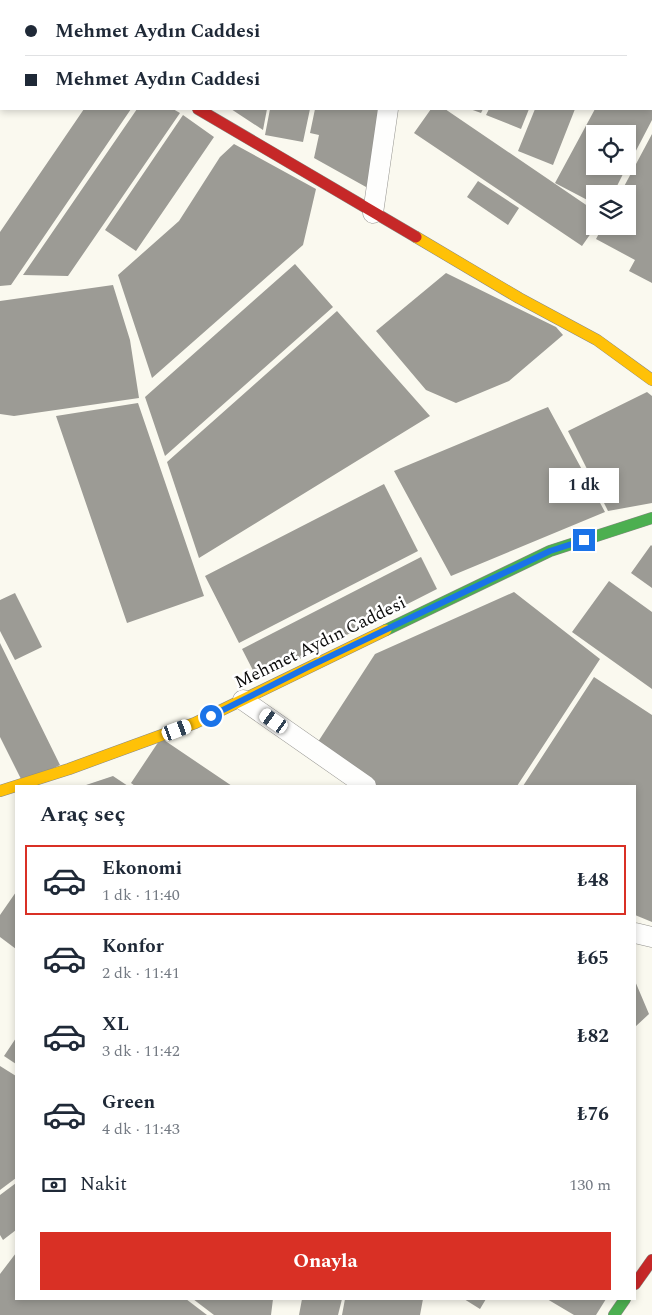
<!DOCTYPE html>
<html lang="tr">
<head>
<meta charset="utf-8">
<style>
  body { margin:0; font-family:Spectral,serif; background:#f2f2f3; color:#1f2937; height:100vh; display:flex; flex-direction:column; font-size:19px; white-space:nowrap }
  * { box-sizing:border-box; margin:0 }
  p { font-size:16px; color:#747a83 }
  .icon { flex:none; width:28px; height:28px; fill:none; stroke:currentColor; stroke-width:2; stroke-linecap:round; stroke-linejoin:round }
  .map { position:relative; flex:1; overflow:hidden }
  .side { position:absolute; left:15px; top:785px; width:621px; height:515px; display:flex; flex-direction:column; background:#fff; border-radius:0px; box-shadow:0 2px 8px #0003 }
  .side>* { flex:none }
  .guide { position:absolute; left:0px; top:0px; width:652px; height:110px; box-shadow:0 2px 8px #0003; display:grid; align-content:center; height:110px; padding:0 25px; background:#fff }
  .controls { position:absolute; left:586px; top:125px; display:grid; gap:10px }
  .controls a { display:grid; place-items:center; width:50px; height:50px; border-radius:0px; background:#fff; box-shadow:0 2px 8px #0003; font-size:25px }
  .end { position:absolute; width:22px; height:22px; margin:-11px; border:6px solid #1a73e8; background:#fff; box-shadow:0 0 0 2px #fff }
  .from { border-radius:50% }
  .bubble { position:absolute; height:35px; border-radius:0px; background:#fff; box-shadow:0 2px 8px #0003; font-size:16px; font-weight:700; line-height:35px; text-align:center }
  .car { position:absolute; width:15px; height:30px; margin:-15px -8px; border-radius:6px; box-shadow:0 0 4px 1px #0007; background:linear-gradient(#fff 24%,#345 0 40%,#fff 0 76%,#345 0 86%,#fff 0) }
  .guide b { display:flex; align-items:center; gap:18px; height:48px; font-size:19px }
  .guide b+b { border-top:1px solid #e0e1e3 }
  .guide i { width:12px; height:12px; background:#1f2937 }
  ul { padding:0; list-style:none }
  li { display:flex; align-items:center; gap:15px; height:70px; margin:0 10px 8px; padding:0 15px; border:2px solid transparent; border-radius:0px }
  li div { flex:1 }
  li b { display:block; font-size:19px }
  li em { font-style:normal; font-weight:700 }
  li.active { border-color:#d93025 }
  li>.icon { width:45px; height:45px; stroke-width:1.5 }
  h2 { padding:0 25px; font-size:22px; line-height:60px }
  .pay { display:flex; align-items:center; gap:12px; height:55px; padding:0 25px; font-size:19px }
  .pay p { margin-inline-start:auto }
  .button { display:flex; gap:10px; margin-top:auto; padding:10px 25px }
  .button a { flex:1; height:58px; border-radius:0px; background:#d93025; color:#fff; font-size:20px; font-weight:700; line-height:58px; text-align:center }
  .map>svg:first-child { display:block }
  .building { fill:#9c9b95 }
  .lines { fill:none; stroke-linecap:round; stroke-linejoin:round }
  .street-casing { stroke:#93928e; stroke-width:21 }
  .fast-casing { stroke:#898984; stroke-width:12 }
  .slow-casing { stroke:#898984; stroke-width:12 }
  .jam-casing { stroke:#898984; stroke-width:12 }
  .street { stroke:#fefefd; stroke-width:20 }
  .fast { stroke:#4caf50; stroke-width:11 }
  .slow { stroke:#ffc107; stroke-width:11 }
  .jam { stroke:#c62828; stroke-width:11 }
  .route { stroke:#1a73e8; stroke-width:6 }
  .labels { text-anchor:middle; stroke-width:5; stroke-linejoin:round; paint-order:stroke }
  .street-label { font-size:18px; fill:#0b0b0b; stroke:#fff }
</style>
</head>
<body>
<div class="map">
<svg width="652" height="1315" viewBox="0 0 652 1315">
  <rect width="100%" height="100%" fill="#faf9ef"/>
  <path class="building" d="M84,109h47l-120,176 -11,1v-54z
    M137,109h36l7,4 -112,163 -45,-1z
    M231,109h36l-4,21z
    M270,109h40l-7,33 -38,-7z
    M315,109h69l-9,83 -61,-34 5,-23 -9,-2z
    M431,109h14l150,102 1,15 -14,20 -168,-113z
    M470,109h13l-2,4z
    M489,109h40l-8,20 -35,-14z
    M535,109h40l-22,56 -35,-14z
    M595,109h57v11l-24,46v-32h-33v32h32l-14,28h-18v10l-40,-21z
    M183,115l31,22 -78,114 -31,-21z
    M652,134v149l-23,-12 6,-11 -39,-21 7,-13h25v-32h-8z
    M234,144l82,45 -13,56 -151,133 -34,-103 61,-54 41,-64z
    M478,181l41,27 -11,17 -41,-28z
    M295,264l38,43 -168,149 -20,-59z
    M446,273l110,54 7,8 -54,46 -53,22 -30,-13 -50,-59z
    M113,285l17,55 9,58 -125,18 -14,-2v-113z
    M337,311l93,105 -231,142 -32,-96z
    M647,392l5,4v107l-44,8 -40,-80z
    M138,403l66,193 -77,27 -71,-207z
    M548,407l57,105 -154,64 -57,-105z
    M384,484l34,67 -179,92 -34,-67z
    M651,545l1,1v42l-21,-15z
    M421,557l16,32 -179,91 -16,-31z
    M609,581l43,31v77l-80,-57z
    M514,592l86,67 -83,127h-139l-64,-38 61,-94z
    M15,593l27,54 -27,13 -15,-29v-31z
    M0,643l60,122 -37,18 -23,-46z
    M594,677l58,38v207l-17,-7v-129h-112z
    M161,738l71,48h-97l-4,-3z
    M113,776l15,10h-45z
    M16,892v57l-16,-12v-22z
    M635,981l14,33 -14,13z
    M16,1038v26l-12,-8z
    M0,1066l16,10v102l-16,12z
    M16,1183v47l-13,10 -3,-5v-40z
    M16,1253v46h170l21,16h-207v-41z
    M193,1299h80l-2,16h-57z
    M302,1299h40l-4,16h-39z
    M345,1299h78l-3,16h-78z
    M464,1299h22l-6,10z
    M547,1299h59l-10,16h-22z"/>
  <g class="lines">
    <g class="street-casing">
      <path id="street" d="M27,0l2,1
        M410,1l1,-1
        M373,213l15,-104
        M243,700l123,86
        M635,933l17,4"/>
    </g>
    <g class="fast-casing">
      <path id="fast" d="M386,630l164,-79 102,-33
        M614,1315l11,-16"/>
    </g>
    <g class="slow-casing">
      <path id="slow" d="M416,237l103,61 78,42 55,40
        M0,791l69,-22 126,-46 191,-93"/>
    </g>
    <g class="jam-casing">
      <path id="jam" d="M198,109l218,128
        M635,1284l17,-24"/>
    </g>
    <use href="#street" class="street"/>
    <use href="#fast" class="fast"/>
    <use href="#slow" class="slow"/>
    <use href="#jam" class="jam"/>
  </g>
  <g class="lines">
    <path class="route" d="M211,716l99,-50 240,-115 34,-11"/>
  </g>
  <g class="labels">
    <g class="street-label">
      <text transform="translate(320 642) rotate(-26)" y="6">Mehmet Aydın Caddesi</text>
    </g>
  </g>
</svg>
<div class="controls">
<a><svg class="icon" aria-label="locate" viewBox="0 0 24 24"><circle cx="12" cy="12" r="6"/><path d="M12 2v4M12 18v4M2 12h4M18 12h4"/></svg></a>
<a><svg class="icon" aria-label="layers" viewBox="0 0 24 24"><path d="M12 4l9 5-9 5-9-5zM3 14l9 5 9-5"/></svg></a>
</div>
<i class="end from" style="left:211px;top:716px"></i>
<i class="end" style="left:584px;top:540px"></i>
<div class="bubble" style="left:549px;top:468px;width:70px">1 dk</div>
<i class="car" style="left:274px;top:721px;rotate:305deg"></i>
<i class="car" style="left:177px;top:730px;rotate:70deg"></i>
<div class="guide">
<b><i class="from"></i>Mehmet Aydın Caddesi</b>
<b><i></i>Mehmet Aydın Caddesi</b>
</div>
<section class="side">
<h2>Araç seç</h2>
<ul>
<li class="active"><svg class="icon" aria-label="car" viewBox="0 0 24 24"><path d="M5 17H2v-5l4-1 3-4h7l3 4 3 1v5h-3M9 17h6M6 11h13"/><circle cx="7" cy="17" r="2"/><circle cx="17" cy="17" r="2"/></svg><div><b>Ekonomi</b><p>1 dk · 11:40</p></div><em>₺48</em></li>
<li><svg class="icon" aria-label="car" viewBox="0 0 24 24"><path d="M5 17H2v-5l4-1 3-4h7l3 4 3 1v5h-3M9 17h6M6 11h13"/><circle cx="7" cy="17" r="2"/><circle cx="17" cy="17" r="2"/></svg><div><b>Konfor</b><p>2 dk · 11:41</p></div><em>₺65</em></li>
<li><svg class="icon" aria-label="car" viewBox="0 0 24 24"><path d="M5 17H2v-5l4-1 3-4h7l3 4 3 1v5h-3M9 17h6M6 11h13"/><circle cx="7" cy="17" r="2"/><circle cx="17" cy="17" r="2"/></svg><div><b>XL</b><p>3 dk · 11:42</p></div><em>₺82</em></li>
<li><svg class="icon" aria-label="car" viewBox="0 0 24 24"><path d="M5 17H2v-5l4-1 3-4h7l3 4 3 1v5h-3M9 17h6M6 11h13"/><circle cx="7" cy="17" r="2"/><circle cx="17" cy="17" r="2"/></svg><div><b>Green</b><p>4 dk · 11:43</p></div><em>₺76</em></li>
</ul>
<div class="pay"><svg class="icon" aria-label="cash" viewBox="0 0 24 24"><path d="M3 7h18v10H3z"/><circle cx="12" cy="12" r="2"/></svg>Nakit<p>130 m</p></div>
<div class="button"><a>Onayla</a></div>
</section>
</div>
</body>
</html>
